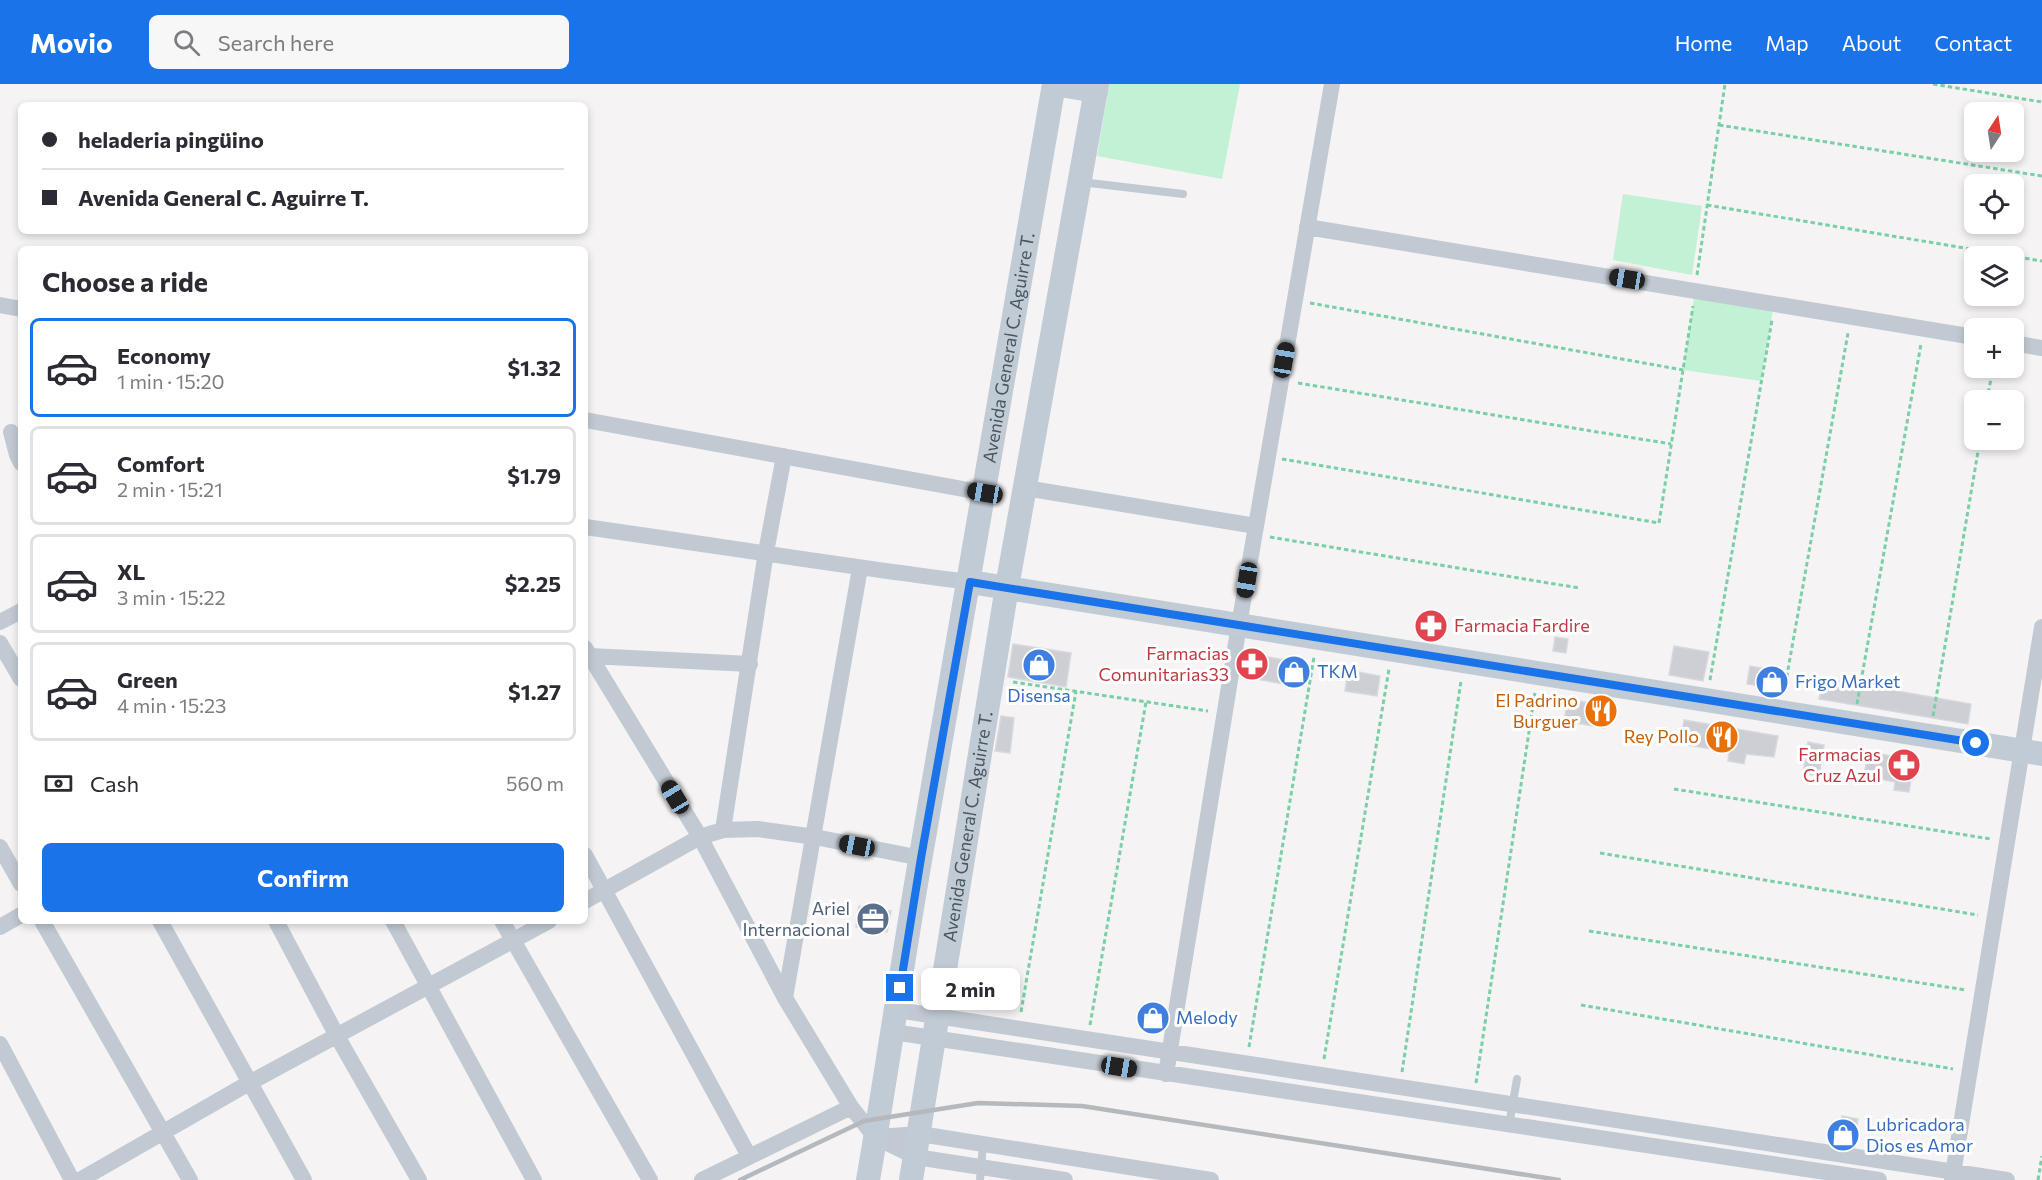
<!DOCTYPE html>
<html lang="en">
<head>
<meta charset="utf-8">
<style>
  body { margin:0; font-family:Commissioner,sans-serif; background:#f7f7f7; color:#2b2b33; height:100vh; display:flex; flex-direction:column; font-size:22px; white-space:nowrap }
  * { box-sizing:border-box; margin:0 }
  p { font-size:20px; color:#7c7c81 }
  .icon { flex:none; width:33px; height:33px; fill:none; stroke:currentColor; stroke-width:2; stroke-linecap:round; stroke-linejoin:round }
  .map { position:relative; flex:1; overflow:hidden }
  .side { position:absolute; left:18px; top:162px; width:570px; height:678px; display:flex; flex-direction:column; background:#fff; border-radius:9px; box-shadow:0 3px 9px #0003 }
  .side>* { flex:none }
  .guide { position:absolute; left:18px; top:18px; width:570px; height:132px; border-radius:9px; box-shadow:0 3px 9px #0003; display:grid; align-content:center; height:132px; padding:0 24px; background:#fff }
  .needle { width:39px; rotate:12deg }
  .fabs { position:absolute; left:1964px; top:18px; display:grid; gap:12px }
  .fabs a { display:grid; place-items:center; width:60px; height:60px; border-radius:9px; background:#fff; box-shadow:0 3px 9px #0003; font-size:30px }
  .end { position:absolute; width:27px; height:27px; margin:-14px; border:8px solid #1a73e8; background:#fff; box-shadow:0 0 0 3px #fff }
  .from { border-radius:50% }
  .bubble { position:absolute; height:42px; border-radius:9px; background:#fff; box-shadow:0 3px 9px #0003; font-size:20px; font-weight:700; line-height:42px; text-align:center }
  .car { position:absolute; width:18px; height:36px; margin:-18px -9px; border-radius:8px; box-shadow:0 0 4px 2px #0007; background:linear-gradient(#222 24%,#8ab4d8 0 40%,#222 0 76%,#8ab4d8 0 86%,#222 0) }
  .guide b { display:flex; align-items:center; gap:21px; height:57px; font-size:22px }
  .guide b+b { border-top:2px solid #e1e1e2 }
  .guide i { width:15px; height:15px; background:#2b2b33 }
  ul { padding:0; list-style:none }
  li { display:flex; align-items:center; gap:18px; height:99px; margin:0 12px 9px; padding:0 12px; border:3px solid #e1e1e2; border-radius:9px }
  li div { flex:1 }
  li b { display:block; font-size:22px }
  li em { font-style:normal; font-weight:700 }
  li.selected { border-color:#1a73e8 }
  li>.icon { width:54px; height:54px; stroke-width:1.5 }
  h2 { padding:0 24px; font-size:27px; line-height:72px }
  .pay { display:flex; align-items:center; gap:15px; height:66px; padding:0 24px; font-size:22px }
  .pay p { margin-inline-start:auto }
  .primary-button { display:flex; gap:12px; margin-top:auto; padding:12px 24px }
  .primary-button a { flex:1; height:69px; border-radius:9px; background:#1a73e8; color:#fff; font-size:24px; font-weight:700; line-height:69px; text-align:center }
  header { display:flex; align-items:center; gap:36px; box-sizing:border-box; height:84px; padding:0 30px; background:#1a73e8; color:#fff }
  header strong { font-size:28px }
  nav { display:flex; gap:33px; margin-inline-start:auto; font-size:21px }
  .search { width:420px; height:54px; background:#f7f7f7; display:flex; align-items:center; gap:15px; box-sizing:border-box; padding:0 21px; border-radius:9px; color:#7c7c81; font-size:22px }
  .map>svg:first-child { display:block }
  .green { fill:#c3f1d5 }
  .building { fill:#cdcfd5; stroke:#d7d9de; stroke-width:1.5 }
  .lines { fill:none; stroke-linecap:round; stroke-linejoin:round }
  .path { stroke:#7ad0a6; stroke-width:3; stroke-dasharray:4.5 3; stroke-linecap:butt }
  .lane { stroke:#c1cad2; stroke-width:8 }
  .street { stroke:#c1cad2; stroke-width:16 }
  .secondary { stroke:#c1cbd6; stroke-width:24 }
  .rail { stroke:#b5b8bd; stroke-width:4.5 }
  .route { stroke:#1a73e8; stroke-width:8 }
  .labels { text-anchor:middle; stroke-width:6; stroke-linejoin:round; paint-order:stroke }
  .street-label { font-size:18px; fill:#4a5661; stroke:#fff }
  .health-label { font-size:18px; fill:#be3a42; stroke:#fff; text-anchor:end }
  .shop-label { font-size:18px; fill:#366cbe; stroke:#fff; text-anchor:start }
  .food-label { font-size:18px; fill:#c56008; stroke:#fff; text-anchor:end }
  .service-label { font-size:18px; fill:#4e5e75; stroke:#fff; text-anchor:end }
</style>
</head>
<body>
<header>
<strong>Movio</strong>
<div class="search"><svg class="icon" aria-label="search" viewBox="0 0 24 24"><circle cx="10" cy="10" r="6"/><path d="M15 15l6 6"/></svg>Search here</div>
<nav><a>Home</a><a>Map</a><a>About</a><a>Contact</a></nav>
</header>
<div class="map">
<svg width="2042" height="1096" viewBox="0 0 2042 1096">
  <rect width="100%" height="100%" fill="#f5f3f3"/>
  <path class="green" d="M1109,0h131l-18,95 -125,-23z
    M1623,110l79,12 -10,69 -79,-15z
    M1695,207l79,13 -13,77 -78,-11z"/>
  <path class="building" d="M1426,528l15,3 -3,15 -14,-2z
    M1555,553l13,2 -2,14 -13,-2z
    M1013,560l58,9 -5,34 -58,-10z
    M1674,562l35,6 -6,29 -34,-6z
    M1245,569l57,10 -4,24 -57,-11z
    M1750,582l31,6 -3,17 -31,-5z
    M1348,586l32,6 -3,20 -32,-5z
    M1824,594l147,26 -3,20 -149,-25z
    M1568,615l39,7 -3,22 -40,-7z
    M1001,632l13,2 -4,35 -15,-2z
    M1684,636l94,16 -4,21 -28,-3 -2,10 -16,-3 1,-9 -48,-8z
    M1808,658l16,3 -5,31 -16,-3z
    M1868,668l31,5v-1l15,2 -5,34 -15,-2 1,-8 -31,-6z
    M859,822l32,5 -4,21 -31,-5z
    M1147,921l15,3 -4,22 -15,-3z
    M1842,1032l16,3 -4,22 -16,-3z"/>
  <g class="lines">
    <path class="path" d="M1933,0l109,18
      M1719,41l323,51
      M1707,121l335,56
      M1697,191l28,-191
      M1310,219l373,67
      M1298,299l373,61
      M1987,316l6,-32
      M1282,375l377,64 34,-217
      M1270,453l309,51
      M1710,596l62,-360
      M1013,598l195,29
      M1784,608l64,-359
      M1857,620l64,-360
      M1933,632l47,-276
      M1674,705l317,50
      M1600,769l378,62
      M1589,847l377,59
      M1581,921l372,64
      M1021,928l55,-321
      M1090,941l56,-323
      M1249,963l65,-390
      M1324,975l65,-390
      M1402,988l59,-391
      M1476,999l59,-391
      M2038,1096l4,-24"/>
    <path class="lane" d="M1081,98l102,12
      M1509,1041l8,-46
      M980,1096l3,-36"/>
    <path class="street" d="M1307,143l667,110
      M0,221l21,4
      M2013,259l29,5
      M585,336l400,73
      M11,348l6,23 4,8
      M1025,404l231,38
      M585,443c128,18 256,39 385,55
      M0,538l21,-11
      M0,559l21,36
      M585,564l115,189 85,161 66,109 24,30 41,20 149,23
      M590,572l160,8
      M723,746l43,-278 18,-96
      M0,763l21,37
      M585,771l164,301
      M585,817l115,-64 23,-7 35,-1 57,8 106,21
      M42,837l148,259
      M160,837l144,259
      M276,837l61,115 82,144
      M393,837l141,259
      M502,837l148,259
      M0,843l21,-12
      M785,914l75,-430
      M897,926l1110,170
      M893,948l986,148
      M0,960l72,136
      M1166,990l73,-449 93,-541
      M877,1053l43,-3 291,46
      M80,1096l169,-97 300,-162
      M702,1096l149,-73
      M1952,1096l90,-553"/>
    <g class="secondary">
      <path d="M1054,0l42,7"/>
      <path d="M970,498l1072,172"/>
      <path id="s1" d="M868,1096c19,-108 34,-217 53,-325 45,-257 90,-514 133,-771"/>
      <path id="s2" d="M911,1096l96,-593 90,-503"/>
    </g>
    <path class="rail" d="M740,1096l124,-59 114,-18 104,3 477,74"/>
  </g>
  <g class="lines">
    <path class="route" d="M900,904l21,-130 49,-276 1006,161"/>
  </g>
  <defs>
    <g id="pharmacy-disc" transform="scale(1.725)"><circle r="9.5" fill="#e0444e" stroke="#fff"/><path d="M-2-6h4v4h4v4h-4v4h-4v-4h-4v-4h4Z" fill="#fff"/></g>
    <g id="shop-disc" transform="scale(1.725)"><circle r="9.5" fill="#3f7fe0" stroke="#fff"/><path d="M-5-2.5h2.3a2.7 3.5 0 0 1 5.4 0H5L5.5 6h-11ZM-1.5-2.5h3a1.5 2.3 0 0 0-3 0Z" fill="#fff"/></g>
    <g id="restaurant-disc" transform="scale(1.725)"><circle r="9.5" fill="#e8710a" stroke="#fff"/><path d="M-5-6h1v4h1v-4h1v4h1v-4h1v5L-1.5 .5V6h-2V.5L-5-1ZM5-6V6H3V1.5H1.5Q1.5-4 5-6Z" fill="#fff"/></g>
    <g id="office-disc" transform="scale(1.725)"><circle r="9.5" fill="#5c6f8a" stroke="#fff"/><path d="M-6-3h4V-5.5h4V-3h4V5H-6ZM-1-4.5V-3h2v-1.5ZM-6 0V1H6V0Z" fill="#fff"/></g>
  </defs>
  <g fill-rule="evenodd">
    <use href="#pharmacy-disc" x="1431" y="542"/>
    <use href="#pharmacy-disc" x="1252" y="580"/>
    <use href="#shop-disc" x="1039" y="581"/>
    <use href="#shop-disc" x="1294" y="588"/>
    <use href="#shop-disc" x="1772" y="598"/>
    <use href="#restaurant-disc" x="1601" y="627"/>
    <use href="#restaurant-disc" x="1722" y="653"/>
    <use href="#pharmacy-disc" x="1904" y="681"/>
    <use href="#office-disc" x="873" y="835"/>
    <use href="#shop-disc" x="1153" y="934"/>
    <use href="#shop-disc" x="1843" y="1051"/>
  </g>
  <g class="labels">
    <g class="street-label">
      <text dy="6" stroke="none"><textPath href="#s1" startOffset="844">Avenida General C. Aguirre T.</textPath></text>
      <text dy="6" stroke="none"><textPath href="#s2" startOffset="358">Avenida General C. Aguirre T.</textPath></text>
    </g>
    <g class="health-label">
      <text x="1454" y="548" text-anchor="start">Farmacia Fardire</text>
      <text x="1229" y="576">Farmacias<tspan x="1229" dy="21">Comunitarias33</tspan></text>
      <text x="1881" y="677">Farmacias<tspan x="1881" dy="21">Cruz Azul</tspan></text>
    </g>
    <g class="shop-label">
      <text x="1317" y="594">TKM</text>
      <text x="1795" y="604">Frigo Market</text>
      <text x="1039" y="618" text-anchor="middle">Disensa</text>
      <text x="1176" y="940">Melody</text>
      <text x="1866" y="1047">Lubricadora<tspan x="1866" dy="21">Dios es Amor</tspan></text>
    </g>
    <g class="food-label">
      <text x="1578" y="623">El Padrino<tspan x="1578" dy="21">Burguer</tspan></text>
      <text x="1699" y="659">Rey Pollo</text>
    </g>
    <g class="service-label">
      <text x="850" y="831">Ariel<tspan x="850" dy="21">Internacional</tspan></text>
    </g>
  </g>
</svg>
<div class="fabs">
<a><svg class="needle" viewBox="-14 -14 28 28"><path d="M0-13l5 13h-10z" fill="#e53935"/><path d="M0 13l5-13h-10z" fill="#7c7c81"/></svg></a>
<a><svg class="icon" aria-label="locate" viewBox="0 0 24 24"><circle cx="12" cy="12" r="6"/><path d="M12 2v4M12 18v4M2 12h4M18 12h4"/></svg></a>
<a><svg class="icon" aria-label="layers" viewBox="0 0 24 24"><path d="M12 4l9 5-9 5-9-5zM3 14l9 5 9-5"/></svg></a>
<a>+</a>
<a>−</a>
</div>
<i class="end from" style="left:1976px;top:659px"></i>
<i class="end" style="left:900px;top:904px"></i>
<div class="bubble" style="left:921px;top:884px;width:99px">2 min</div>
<i class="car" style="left:1627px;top:195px;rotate:279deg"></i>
<i class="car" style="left:1284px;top:276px;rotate:10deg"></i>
<i class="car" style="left:985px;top:409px;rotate:280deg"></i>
<i class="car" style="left:1247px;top:496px;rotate:189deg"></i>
<i class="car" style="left:675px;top:713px;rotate:329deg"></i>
<i class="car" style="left:857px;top:762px;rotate:281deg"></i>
<i class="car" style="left:1119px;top:983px;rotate:99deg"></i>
<div class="guide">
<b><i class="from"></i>heladeria pingüino</b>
<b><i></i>Avenida General C. Aguirre T.</b>
</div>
<section class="side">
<h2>Choose a ride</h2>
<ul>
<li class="selected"><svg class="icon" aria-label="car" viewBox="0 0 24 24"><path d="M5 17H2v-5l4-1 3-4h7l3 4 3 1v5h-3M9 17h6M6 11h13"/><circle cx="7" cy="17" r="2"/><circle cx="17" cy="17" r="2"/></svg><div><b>Economy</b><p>1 min · 15:20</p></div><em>$1.32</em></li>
<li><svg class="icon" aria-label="car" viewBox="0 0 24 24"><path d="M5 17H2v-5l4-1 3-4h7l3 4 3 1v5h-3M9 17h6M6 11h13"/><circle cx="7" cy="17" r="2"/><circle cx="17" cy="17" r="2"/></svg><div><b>Comfort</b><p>2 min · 15:21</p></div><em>$1.79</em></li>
<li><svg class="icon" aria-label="car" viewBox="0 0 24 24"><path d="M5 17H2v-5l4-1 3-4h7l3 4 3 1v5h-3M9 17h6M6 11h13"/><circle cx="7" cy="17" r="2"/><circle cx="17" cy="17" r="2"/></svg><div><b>XL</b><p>3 min · 15:22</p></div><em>$2.25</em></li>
<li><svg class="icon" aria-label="car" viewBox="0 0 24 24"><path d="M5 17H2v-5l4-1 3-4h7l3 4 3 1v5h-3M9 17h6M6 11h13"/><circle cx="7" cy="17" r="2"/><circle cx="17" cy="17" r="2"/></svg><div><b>Green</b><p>4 min · 15:23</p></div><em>$1.27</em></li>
</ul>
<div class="pay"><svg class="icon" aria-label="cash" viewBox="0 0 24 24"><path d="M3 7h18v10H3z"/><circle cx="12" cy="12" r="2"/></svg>Cash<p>560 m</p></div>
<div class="primary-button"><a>Confirm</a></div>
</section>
</div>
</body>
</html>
